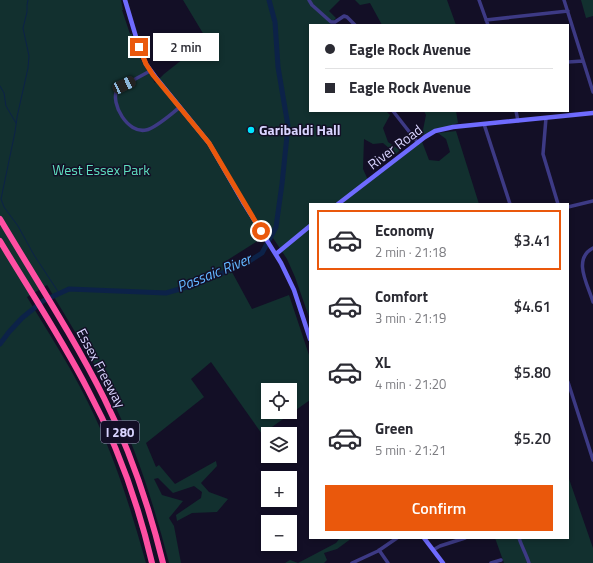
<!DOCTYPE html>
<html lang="en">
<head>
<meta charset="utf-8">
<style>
  body { margin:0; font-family:"Titillium Web",sans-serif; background:#f2f2f3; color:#2b2b33; height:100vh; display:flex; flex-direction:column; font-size:15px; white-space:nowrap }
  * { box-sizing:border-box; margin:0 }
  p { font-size:13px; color:#7c7c81 }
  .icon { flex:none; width:22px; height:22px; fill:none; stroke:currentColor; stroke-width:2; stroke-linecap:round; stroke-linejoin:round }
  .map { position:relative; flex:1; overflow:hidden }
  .details { position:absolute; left:309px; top:203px; width:260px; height:336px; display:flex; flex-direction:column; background:#fff; border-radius:0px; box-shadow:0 2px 6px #0003 }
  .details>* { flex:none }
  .guide { position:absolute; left:309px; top:24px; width:260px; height:88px; border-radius:0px; box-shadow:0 2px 6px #0003; display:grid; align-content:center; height:88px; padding:0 16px; background:#fff }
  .buttons { position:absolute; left:261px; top:383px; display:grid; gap:8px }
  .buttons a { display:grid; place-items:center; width:36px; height:36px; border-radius:0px; background:#fff; box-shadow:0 2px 6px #0003; font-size:20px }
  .end { position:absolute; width:18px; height:18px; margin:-9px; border:5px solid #ea580c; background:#fff; box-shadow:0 0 0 2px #fff }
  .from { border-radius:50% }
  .bubble { position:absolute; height:28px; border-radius:0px; background:#fff; box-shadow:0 2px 6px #0003; font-size:13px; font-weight:600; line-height:28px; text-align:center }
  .car { position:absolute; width:12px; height:24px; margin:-12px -6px; border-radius:5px; box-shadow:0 0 3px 1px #0007; background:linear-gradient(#222 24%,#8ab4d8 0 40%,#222 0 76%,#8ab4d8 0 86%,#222 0) }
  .guide b { display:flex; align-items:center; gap:14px; height:38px; font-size:15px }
  .guide b+b { border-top:1px solid #e1e1e2 }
  .guide i { width:10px; height:10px; background:#2b2b33 }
  ul { padding:7px 0 0; list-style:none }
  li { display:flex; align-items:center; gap:12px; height:60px; margin:0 8px 6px; padding:0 8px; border:2px solid transparent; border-radius:0px }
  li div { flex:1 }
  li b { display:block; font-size:15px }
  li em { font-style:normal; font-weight:600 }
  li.active { border-color:#ea580c }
  li>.icon { width:36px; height:36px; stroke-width:1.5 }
  .primary-button { display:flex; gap:8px; margin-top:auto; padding:8px 16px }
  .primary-button a { flex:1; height:46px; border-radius:0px; background:#ea580c; color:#fff; font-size:16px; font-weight:600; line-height:46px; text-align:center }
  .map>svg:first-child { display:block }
  .green { fill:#12302f; fill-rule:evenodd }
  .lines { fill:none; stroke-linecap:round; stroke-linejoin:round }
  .stream { stroke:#0c2248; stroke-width:1 }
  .river { stroke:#0c2248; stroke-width:5 }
  .street { stroke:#3d3a85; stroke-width:3.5 }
  .secondary { stroke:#6f6bff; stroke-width:4.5 }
  .highway { stroke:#ff4fa3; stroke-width:6 }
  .route { stroke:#ea580c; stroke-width:5 }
  .poi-dot { fill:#00e5ff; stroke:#130f26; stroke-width:1.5 }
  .labels { text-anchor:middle; stroke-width:3; stroke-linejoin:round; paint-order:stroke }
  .shield { fill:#130f26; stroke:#9e99be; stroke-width:1 }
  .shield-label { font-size:13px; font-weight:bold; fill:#d9d4ff }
  .poi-label { font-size:14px; font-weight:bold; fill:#d9d4ff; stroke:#130f26; text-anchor:start }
  .street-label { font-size:14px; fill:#d9d4ff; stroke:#130f26 }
  .park-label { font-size:14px; fill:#5fe0c0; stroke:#130f26 }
  .water-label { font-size:15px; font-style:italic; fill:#62b6ff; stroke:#130f26 }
</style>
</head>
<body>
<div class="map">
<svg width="593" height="563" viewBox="0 0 593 563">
  <rect width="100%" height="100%" fill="#130f26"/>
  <path class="green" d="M0,0h121l2,10h-1l8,24h2l5,19 18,30 9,-9 43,-34 -24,-40h157l-11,11 7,7 -7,7h-19v86h76l4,4 -7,13 5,14 12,8 -4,4 -13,-11 -10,1 -9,-5 -1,30 5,11 53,-41 8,21 10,1 11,-9 -4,-13 -8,-6 18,-2 23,73h-169v116l-15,-43 -8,-18 -24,-36 -9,9 5,8 -33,21 26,48 37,-14 21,63v42l-48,34 -51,-72 -20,17 13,18 -58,46 10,24 3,-2 16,19 41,-23 1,5 -16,17 8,9 19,7 -11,13 -25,1 -15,8 -1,-6 25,-17 1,-6 -8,-6 -21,7 -15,-15 -4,1 8,16 21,6 -14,17 5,8 7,37h-12c-15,-58 -33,-116 -60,-170 -18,-37 -41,-72 -62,-108l-20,12c24,40 49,78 68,120 22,47 37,96 51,146h-146zM268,390h22v22h-22z
    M355,0h92l9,25h-74l-12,-22 -10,2z
    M581,0h12v16l-7,2z
    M424,111h32l2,12 -36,12 4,-20z
    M568,476l25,72v15h-89l-9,-25h73z
    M340,538h12l-15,11 -13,4 3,7 -3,3h-39l5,-3 8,3 38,-20z"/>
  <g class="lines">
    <path class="stream" d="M28,0l-1,5v7l-4,16 6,28 -1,12 -11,49 -2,15 -14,67 3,8 14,19 16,29 25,38
      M0,86l4,7 2,13 10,17"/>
    <path class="river" d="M0,344l9,-12 13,-14 21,-17 26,-12 97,4 31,-9 51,-22 14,-9 14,-26 6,-43 6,-58 -10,-59 -3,-45 -6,-22"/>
    <path class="street" d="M309,0l3,5 19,17h4l9,-6 3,1 8,8
      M479,0l9,25
      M564,0l29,92
      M486,20l82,-9
      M568,62l15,-1
      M150,71l-33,18c-7,15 11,45 29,41 10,-2 25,-16 34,-23
      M393,111l25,32
      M516,111l2,10
      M546,118l-3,36 15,50
      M484,124l26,80
      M568,207l25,-6
      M593,248c-21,11 -5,37 0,54
      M568,382l25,78
      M519,538c3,9 7,16 10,25
      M379,550l9,13
      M433,550l7,-4 25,-8
      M352,563l26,-12 19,-13
      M491,563l10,-3"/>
    <path class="secondary" d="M125,0l14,47 7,17 11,15 52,64 34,59 38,61 13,27 16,49
      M338,204l87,-67 10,-6 18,-4 140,-14
      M276,254l34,-28
      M424,538l19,25"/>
    <path class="highway" d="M0,219c35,59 73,117 104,179 26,52 45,108 59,165
      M0,241c30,50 62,98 88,149 29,54 50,113 64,173"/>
  </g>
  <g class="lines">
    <path class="route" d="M139,47l7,17 7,11 56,68 52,88"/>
  </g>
  <circle class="poi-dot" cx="251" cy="130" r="4"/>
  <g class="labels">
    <rect class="shield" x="101" y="421" width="38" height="22" rx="3"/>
    <g class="shield-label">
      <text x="120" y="437">I 280</text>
    </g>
    <g class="poi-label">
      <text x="259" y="135">Garibaldi Hall</text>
    </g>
    <g class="street-label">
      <text transform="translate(395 147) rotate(-37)" y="5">River Road</text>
      <text transform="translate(101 368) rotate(62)" y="5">Essex Freeway</text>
    </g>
    <g class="park-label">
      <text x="101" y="175">West Essex Park</text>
    </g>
    <g class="water-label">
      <text transform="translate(214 273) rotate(-22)" y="5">Passaic River</text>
    </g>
  </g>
</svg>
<div class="buttons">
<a><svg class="icon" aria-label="locate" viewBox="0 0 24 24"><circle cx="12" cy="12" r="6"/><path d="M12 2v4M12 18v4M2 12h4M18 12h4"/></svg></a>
<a><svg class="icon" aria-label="layers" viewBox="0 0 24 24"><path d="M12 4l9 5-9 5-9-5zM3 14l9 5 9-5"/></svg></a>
<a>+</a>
<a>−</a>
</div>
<i class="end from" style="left:261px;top:231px"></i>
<i class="end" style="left:139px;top:47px"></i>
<div class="bubble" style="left:153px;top:33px;width:66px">2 min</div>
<i class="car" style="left:124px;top:85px;rotate:65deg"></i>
<div class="guide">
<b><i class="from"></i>Eagle Rock Avenue</b>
<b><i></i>Eagle Rock Avenue</b>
</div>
<section class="details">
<ul>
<li class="active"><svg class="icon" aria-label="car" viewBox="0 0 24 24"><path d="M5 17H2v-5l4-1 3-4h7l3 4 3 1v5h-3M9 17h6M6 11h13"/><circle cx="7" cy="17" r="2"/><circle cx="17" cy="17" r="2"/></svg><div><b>Economy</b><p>2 min · 21:18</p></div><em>$3.41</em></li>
<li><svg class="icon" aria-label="car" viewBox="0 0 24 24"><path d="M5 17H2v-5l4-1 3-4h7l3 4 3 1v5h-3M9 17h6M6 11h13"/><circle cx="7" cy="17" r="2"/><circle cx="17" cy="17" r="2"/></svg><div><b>Comfort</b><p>3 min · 21:19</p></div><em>$4.61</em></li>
<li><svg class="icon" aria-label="car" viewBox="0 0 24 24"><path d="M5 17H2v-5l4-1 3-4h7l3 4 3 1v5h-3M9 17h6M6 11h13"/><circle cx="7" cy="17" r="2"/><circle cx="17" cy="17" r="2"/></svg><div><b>XL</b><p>4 min · 21:20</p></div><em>$5.80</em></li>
<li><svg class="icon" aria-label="car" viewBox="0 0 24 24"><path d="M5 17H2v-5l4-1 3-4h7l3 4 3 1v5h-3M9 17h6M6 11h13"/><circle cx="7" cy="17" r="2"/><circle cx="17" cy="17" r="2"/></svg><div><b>Green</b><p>5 min · 21:21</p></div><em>$5.20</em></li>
</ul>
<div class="primary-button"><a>Confirm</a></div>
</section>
</div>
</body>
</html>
